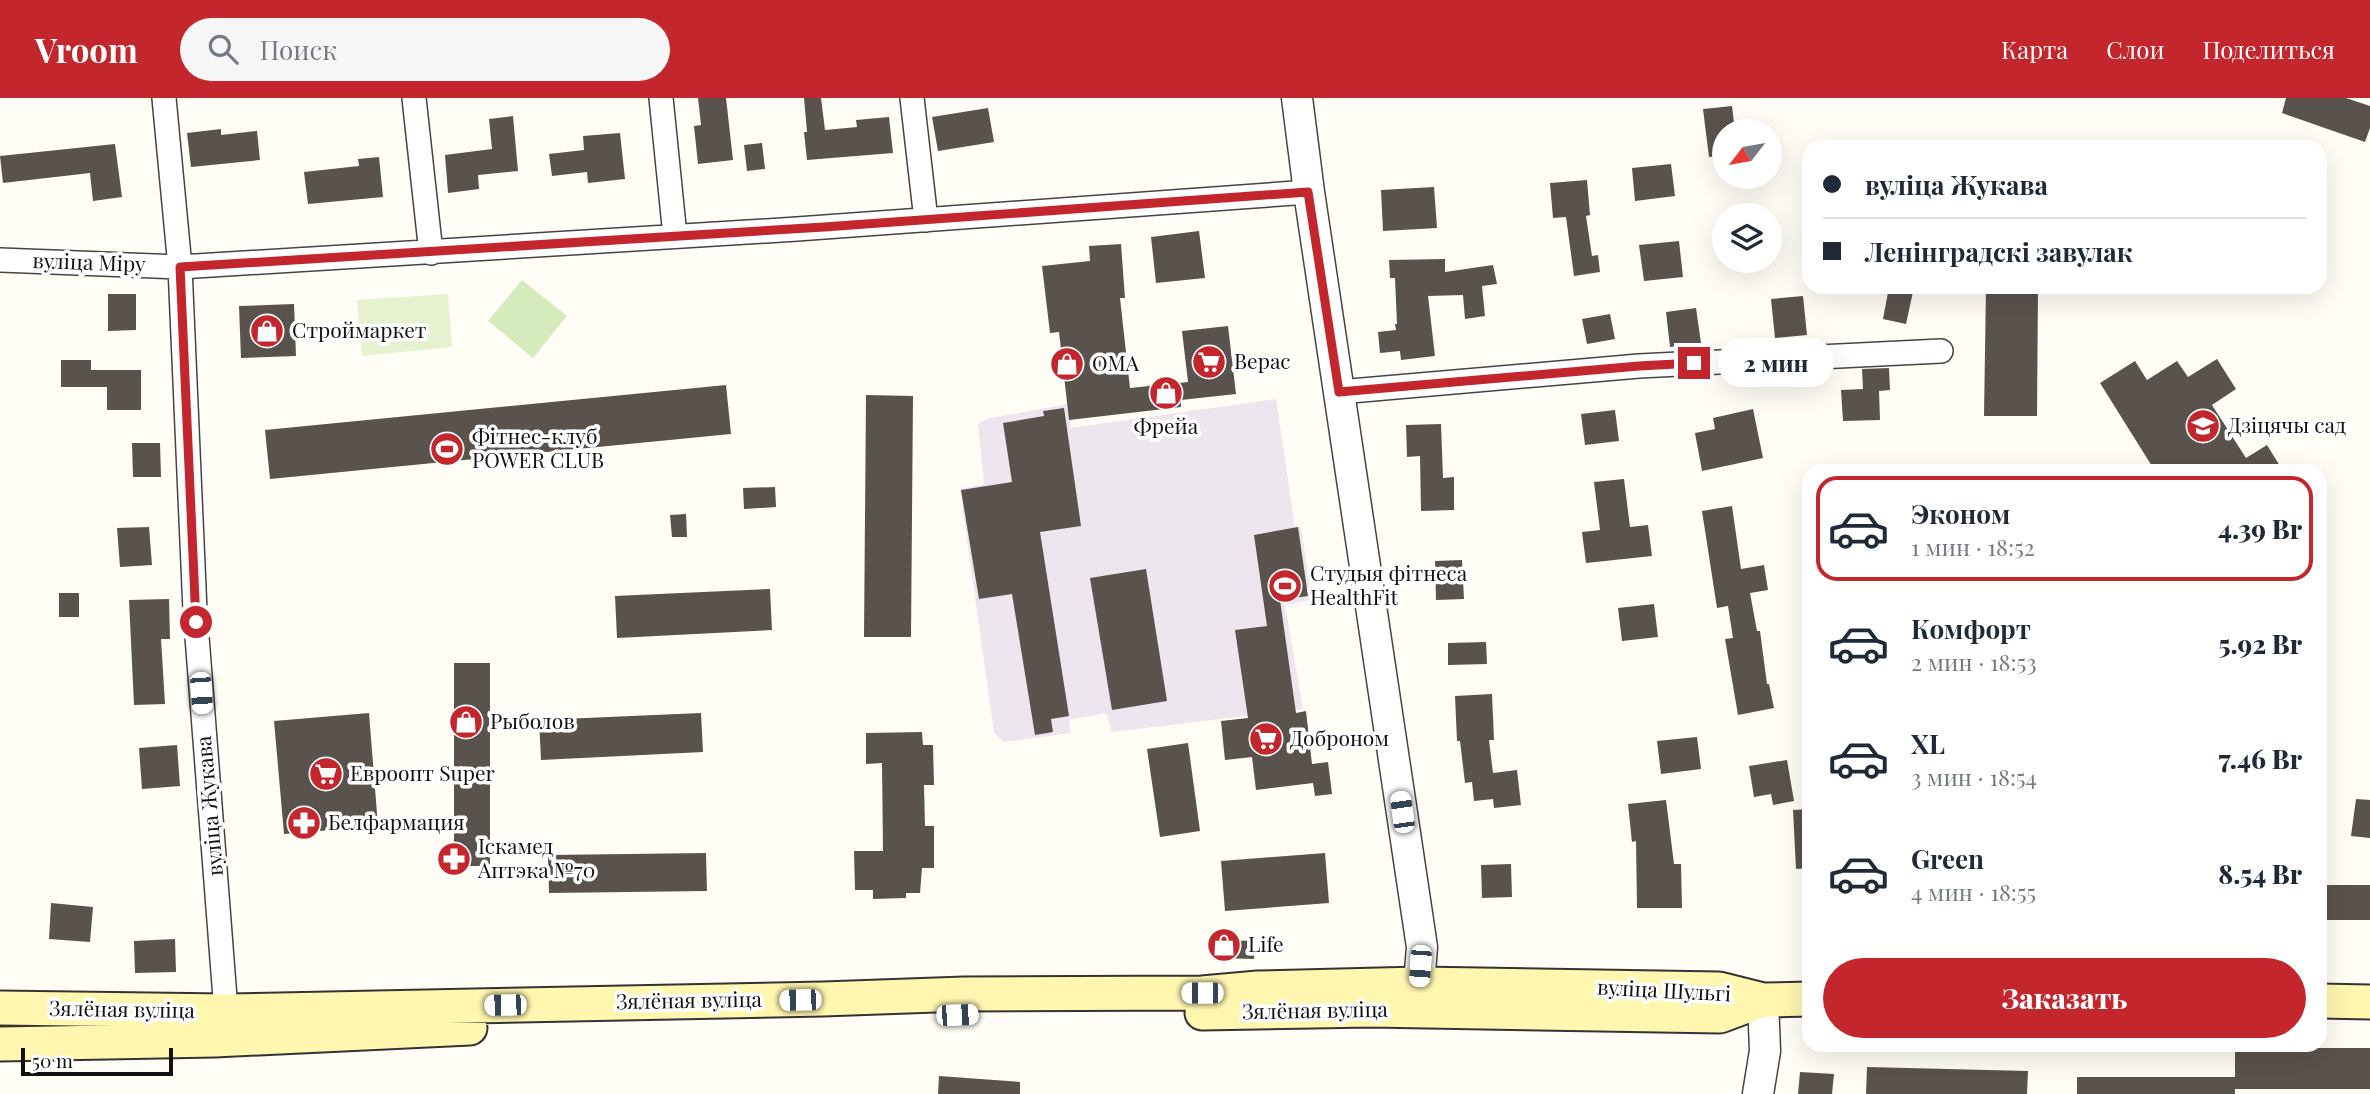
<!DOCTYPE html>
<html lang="ru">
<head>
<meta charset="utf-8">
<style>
  body { margin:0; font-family:"Playfair Display",serif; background:#f6f6f7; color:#1f2937; height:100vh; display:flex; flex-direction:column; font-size:26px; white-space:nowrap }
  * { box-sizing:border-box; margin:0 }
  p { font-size:23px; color:#747a83 }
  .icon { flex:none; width:38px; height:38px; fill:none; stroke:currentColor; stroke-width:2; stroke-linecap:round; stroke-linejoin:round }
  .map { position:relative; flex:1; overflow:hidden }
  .details { position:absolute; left:1802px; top:366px; width:525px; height:588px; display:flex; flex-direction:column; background:#fff; border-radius:21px; box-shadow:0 7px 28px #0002 }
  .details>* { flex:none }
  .hud { position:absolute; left:1802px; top:42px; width:525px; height:154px; border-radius:21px; box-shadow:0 7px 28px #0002; display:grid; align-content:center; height:154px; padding:0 21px; background:#fff }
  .needle { width:46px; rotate:239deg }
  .tools { position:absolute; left:1712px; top:21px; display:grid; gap:14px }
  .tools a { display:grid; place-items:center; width:70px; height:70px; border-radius:50%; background:#fff; box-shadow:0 7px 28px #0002; font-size:35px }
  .scale { position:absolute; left:21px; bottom:18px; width:152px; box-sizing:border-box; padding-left:7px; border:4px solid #111; border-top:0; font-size:19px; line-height:24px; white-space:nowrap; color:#111; -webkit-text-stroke:5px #fff; paint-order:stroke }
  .end { position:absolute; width:32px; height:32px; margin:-16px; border:9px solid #c4262e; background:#fff; box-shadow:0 0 0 4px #fff }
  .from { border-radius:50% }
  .bubble { position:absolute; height:49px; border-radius:24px; background:#fff; box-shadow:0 7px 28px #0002; font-size:23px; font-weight:800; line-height:49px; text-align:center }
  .car { position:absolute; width:21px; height:42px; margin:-21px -10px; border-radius:9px; box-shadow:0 0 5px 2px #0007; background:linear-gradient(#fff 24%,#345 0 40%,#fff 0 76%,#345 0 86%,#fff 0) }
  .hud b { display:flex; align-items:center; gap:24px; height:66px; font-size:26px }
  .hud b+b { border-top:2px solid #e0e1e3 }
  .hud i { width:18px; height:18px; background:#1f2937 }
  ul { padding:12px 0 0; list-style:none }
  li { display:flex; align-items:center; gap:21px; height:105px; margin:0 14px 10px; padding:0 7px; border:4px solid transparent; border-radius:21px }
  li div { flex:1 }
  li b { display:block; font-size:26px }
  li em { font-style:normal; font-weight:800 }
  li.current { border-color:#c4262e }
  li>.icon { width:63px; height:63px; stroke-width:1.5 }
  .button { display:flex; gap:14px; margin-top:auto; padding:14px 21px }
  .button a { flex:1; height:80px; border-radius:42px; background:#c4262e; color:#fff; font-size:28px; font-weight:800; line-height:80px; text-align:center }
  header { display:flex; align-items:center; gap:42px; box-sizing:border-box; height:98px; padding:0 35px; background:#c4262e; color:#fff }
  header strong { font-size:33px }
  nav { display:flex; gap:38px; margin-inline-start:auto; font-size:24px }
  .search { width:490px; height:63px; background:#f6f6f7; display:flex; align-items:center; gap:18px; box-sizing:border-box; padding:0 24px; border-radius:38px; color:#747a83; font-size:26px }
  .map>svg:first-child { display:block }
  .industrial { fill:#eee6ef }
  .green { fill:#d5ebbd }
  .pitch { fill:#e6f2cf }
  .building { fill:#5a524d }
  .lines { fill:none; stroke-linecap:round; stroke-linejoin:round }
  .minor-casing { stroke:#444; stroke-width:26 }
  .tertiary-casing { stroke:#444; stroke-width:33 }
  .secondary-casing { stroke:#333; stroke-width:37 }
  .minor { stroke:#fff; stroke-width:23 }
  .tertiary { stroke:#fff; stroke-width:30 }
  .secondary { stroke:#fff6b0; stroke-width:33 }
  .route { stroke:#c4262e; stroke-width:9 }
  .labels { text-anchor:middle; stroke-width:7; stroke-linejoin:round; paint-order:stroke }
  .street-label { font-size:21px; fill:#111; stroke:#fff }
  .poi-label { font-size:21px; fill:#111; stroke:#fff; text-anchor:start }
</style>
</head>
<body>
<header>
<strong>Vroom</strong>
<div class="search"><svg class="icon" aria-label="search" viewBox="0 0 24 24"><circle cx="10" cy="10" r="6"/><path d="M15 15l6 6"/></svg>Поиск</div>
<nav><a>Карта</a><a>Слои</a><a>Поделиться</a></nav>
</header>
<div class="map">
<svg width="2370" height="996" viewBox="0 0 2370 996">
  <rect width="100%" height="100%" fill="#fffdf5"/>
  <path class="industrial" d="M1276,301l19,128h6l11,73 -27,5 18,104 -191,23 -6,-19 -37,7 2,13 -67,9 -10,-9 -34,-244 24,-5 -6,-60 8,-5 81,-15 4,24z"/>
  <path class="green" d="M522,182l45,36 -34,42 -45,-37z"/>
  <path class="pitch" d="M448,196l4,53 -90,9 -5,-56z"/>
  <path class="building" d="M698,0h28l7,62 -35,4 -4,-38 7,-1z
    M804,0h17l4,32 32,-3 -1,-7 33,-3 4,36 -86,7 -3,-28h3z
    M2286,0h60l24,8v22l-5,14 -83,-29z
    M1732,8l3,25h-11v25l-15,1 -6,-48z
    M988,10l6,34 -56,9 -6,-34z
    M513,18l5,55 -40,4 1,14 -31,4 -3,-38 47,-6 -3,-30z
    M221,31v6l36,-4 3,29 -69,7 -4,-34z
    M620,35l5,46 -37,4 -1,-11 -35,4 -3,-22 35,-4 -1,-14z
    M762,45l3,26 -18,2 -3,-26z
    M115,46l7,53 -29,4 -3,-28 -87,10 -3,-27z
    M379,59l4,40 -75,7 -4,-32 55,-6 -1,-7z
    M1671,66l4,32 -40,5 -3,-33z
    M1587,82l3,35 -4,1 6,40 6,-1 2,17 -26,4 -8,-59 -13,1 -3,-35z
    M1434,89l3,41 -54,3 -2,-41z
    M1199,133l6,47 -49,5 -5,-46z
    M1679,143l4,36 -39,4 -5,-36z
    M1121,146l4,54h-5l10,90 58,-6 -6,-51 46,-5 8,68 -55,6v7l-112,13 -10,-88 -9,1 -8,-67 48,-5 -1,-15z
    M1445,161v13l48,-7 4,19 -15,2 3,30 -20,3 -2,-24 -35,1 7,60 -34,4 -1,-9 -20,2 -2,-21 18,-2 -1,-6h2l-2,-46h-5l-1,-18z
    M1889,189h25l-8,37 -23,-5z
    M1986,189h52l-1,129h-53z
    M108,196h28v36l-28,1z
    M1803,198l4,39 -32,3 -4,-39z
    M294,206l2,52 -55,2 -2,-52z
    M1696,210l5,35 -31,4 -4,-35z
    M1610,216l5,25 -28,5 -5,-25z
    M2217,261l19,30 -24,16 34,53 21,-13 16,26h-128l-55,-88 35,-22 12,19 30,-19 11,16z
    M61,262h30v10h50v40h-34v-23h-46z
    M1889,270l1,22 -11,1 1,29 -37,1 -2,-31 22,-1 -1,-20z
    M726,287l5,49 -461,45 -5,-49z
    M866,297l47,1 -2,241h-47z
    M1064,310l17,118 -41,6 29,184 -18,3 2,13 -18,3 -23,-141 -33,5 -18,-109 51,-8 -9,-59 41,-7 -1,-5z
    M1753,311l10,49 -61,13 -7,-38 20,-4 -2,-11z
    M1615,312l4,31 -34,4 -4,-31z
    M1441,326l2,54 11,-1v33l-33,1 -1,-55 -13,1 -1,-32z
    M132,345h28l1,34h-28z
    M1624,381l6,48 18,-2 4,31 -66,7 -4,-31 18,-2 -6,-48z
    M775,389l1,20 -32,2 -1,-21z
    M1732,408l9,63 23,-4 4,25 -18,3 7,38h3l7,53h2l5,24 -36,7 -13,-76 8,-1 -5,-32 -11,2 -15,-97z
    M686,416l1,23h-15l-2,-22z
    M149,429l3,38 -32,2 -3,-39z
    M1298,429l10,69 -28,4 16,113 10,-2 6,53 16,-2 4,32 -17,2 -2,-13 -57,7 -4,-33 -27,3 -4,-39 27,-3 -13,-88 32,-4 -13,-91z
    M1462,462l2,39 -28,1 -1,-39z
    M1146,471l21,132 -55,9 -22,-132z
    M770,491l2,41 -155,8 -2,-42z
    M59,495h20v24h-20z
    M169,501l1,40h-9l4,65 -31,1 -5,-105z
    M1654,506l4,33 -36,4 -4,-33z
    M1486,544l1,22 -39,1v-22z
    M454,565h36v203h-36z
    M1492,596l2,46h-5l4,33 24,-3 4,35 -27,3 -1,-9 -19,2 -2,-19 -7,1 -5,-42h-3l-2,-45z
    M369,615l9,113 -94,8 -10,-113z
    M701,615l2,39 -162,8 -2,-40z
    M922,634l1,13h10l1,40h-10l1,41h9v42h-12l-2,25h-14v5l-33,1v-9h-18l-1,-39h29l-1,-88 -16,1v-31z
    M1697,639l4,32 -40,5 -4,-33z
    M1188,645l12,88 -40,6 -13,-88z
    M177,647l3,41 -38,3 -3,-41z
    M1787,662l7,41 -21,4 -2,-11 -17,3 -5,-31z
    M2356,701l14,1v38l-19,-2z
    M1666,702l8,64h7l1,44h-45l-1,-67 -4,1 -4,-38z
    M1810,711v59l-14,1 -3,-59z
    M706,755l1,38 -158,2 -1,-38z
    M1325,755l4,50 -104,8 -4,-50z
    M1511,766l1,33 -30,1 -1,-33z
    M2320,787h50v35h-50z
    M51,805l42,4 -3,35 -41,-3z
    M175,841l1,33 -41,1 -1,-32z
    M1221,842l34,1 -1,18 -34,-1z
    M2235,950h135v41h-135v5h-158v-17h158v11z
    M1867,969l161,4 -1,23h-161z
    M1800,974l34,2 -2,20h-34z
    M939,978l81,6v12h-82z"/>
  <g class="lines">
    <g class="minor-casing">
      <path id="minor" d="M164,0l16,169 15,344 31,400
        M414,0l17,155
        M661,0l14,138
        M912,0l14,122
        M0,162l180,7 617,-38 512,-37
        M1339,294l300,-26 302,-15"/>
    </g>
    <g class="tertiary-casing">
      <path id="tertiary" d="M1297,0l12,94 113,755 -3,37
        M1758,996l7,-43 -2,-51"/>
    </g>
    <g class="secondary-casing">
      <path id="secondary" d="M2320,903l50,1
        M0,910l226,3 597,-12 141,-5 238,-1 56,-5 161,-4 300,5 44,11 47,-1
        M1202,915l169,-3 349,6 43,-16
        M0,946l215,-4 255,-12"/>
    </g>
    <use href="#minor" class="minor"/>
    <use href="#tertiary" class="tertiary"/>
    <use href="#secondary" class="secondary"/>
  </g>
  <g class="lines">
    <path class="route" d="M196,524l-16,-355 644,-40 484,-35 31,200 300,-26 55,-3"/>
  </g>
  <defs>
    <g id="shop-disc" transform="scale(1.75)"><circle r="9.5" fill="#c4262e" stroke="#fff"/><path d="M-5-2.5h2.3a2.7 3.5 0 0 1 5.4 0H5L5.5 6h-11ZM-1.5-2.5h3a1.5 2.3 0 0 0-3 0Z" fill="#fff"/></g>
    <g id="supermarket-disc" transform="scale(1.75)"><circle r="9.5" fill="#c4262e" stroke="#fff"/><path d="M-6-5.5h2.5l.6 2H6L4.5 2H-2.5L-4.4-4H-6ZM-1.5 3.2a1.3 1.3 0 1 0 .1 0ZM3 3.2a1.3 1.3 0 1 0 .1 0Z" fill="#fff"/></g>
    <g id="school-disc" transform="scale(1.75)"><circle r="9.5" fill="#c4262e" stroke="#fff"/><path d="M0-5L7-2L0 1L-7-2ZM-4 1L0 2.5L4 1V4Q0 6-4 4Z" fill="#fff"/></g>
    <g id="stadium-disc" transform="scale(1.75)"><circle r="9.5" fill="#c4262e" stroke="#fff"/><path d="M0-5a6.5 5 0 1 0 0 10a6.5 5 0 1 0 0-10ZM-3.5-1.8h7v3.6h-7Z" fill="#fff"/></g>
    <g id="pharmacy-disc" transform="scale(1.75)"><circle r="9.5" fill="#c4262e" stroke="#fff"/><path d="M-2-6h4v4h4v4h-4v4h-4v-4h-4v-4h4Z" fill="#fff"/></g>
  </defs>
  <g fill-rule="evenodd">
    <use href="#shop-disc" x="267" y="233"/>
    <use href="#supermarket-disc" x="1209" y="264"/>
    <use href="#shop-disc" x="1067" y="266"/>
    <use href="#shop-disc" x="1166" y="295"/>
    <use href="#school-disc" x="2203" y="328"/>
    <use href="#stadium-disc" x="447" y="351"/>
    <use href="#stadium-disc" x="1285" y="488"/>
    <use href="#shop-disc" x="466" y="624"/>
    <use href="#supermarket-disc" x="1266" y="641"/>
    <use href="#supermarket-disc" x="326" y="676"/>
    <use href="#pharmacy-disc" x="304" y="725"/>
    <use href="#pharmacy-disc" x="454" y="761"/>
    <use href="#shop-disc" x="1224" y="847"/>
  </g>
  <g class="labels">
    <g class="street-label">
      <text transform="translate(89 165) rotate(2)" y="7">вуліца Міру</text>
      <text transform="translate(210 708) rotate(-95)" y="7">вуліца Жукава</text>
      <text transform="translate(1664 893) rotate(3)" y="7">вуліца Шульгі</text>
      <text transform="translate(689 903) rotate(-1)" y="7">Зялёная вуліца</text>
      <text transform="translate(122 912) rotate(1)" y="7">Зялёная вуліца</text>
      <text transform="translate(1315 913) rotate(-1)" y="7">Зялёная вуліца</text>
    </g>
    <g class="poi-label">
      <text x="292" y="240">Строймаркет</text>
      <text x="1234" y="271">Верас</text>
      <text x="1092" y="273">ОМА</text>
      <text x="2228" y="335">Дзіцячы сад</text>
      <text x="1166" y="336" text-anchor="middle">Фрейа</text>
      <text x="472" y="346">Фітнес-клуб<tspan x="472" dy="24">POWER CLUB</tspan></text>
      <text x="1310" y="483">Студыя фітнеса<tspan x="1310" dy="24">HealthFit</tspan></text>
      <text x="490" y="631">Рыболов</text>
      <text x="1290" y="648">Доброном</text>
      <text x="350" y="683">Евроопт Super</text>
      <text x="328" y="732">Белфармация</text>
      <text x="478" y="756">Іскамед<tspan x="478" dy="24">Аптэка №70</tspan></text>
      <text x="1248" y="854">Life</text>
    </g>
  </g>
</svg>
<div class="tools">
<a><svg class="needle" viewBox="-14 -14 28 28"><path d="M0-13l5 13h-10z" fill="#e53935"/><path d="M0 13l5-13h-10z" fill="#747a83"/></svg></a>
<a><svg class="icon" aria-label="layers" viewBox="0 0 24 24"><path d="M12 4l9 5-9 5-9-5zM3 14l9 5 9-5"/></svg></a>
</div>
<div class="scale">50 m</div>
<i class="end from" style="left:196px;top:524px"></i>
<i class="end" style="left:1694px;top:265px"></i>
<div class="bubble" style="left:1718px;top:240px;width:116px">2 мин</div>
<i class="car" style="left:201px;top:595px;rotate:176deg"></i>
<i class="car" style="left:1402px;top:714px;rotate:352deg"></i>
<i class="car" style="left:1420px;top:868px;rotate:184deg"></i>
<i class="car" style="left:1202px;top:895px;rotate:270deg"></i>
<i class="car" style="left:800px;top:902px;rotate:269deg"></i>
<i class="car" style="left:505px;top:907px;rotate:269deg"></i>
<i class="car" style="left:957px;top:917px;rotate:88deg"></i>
<div class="hud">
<b><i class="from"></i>вуліца Жукава</b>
<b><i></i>Ленінградскі завулак</b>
</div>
<section class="details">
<ul>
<li class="current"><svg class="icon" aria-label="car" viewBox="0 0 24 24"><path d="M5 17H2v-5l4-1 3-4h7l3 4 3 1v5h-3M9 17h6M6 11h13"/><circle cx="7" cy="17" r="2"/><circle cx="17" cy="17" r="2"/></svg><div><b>Эконом</b><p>1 мин · 18:52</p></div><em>4.39 Br</em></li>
<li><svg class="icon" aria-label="car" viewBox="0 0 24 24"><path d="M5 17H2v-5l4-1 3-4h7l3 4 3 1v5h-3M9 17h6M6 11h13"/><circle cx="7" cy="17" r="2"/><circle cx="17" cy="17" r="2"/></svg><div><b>Комфорт</b><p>2 мин · 18:53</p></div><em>5.92 Br</em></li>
<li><svg class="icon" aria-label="car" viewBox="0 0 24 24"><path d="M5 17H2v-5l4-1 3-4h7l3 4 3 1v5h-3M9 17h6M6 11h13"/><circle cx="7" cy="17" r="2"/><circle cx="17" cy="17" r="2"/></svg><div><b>XL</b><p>3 мин · 18:54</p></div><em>7.46 Br</em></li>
<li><svg class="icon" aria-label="car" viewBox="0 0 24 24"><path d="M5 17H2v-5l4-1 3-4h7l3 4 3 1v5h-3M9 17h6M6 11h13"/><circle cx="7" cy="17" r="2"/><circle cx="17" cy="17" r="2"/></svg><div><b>Green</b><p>4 мин · 18:55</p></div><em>8.54 Br</em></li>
</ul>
<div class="button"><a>Заказать</a></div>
</section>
</div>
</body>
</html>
